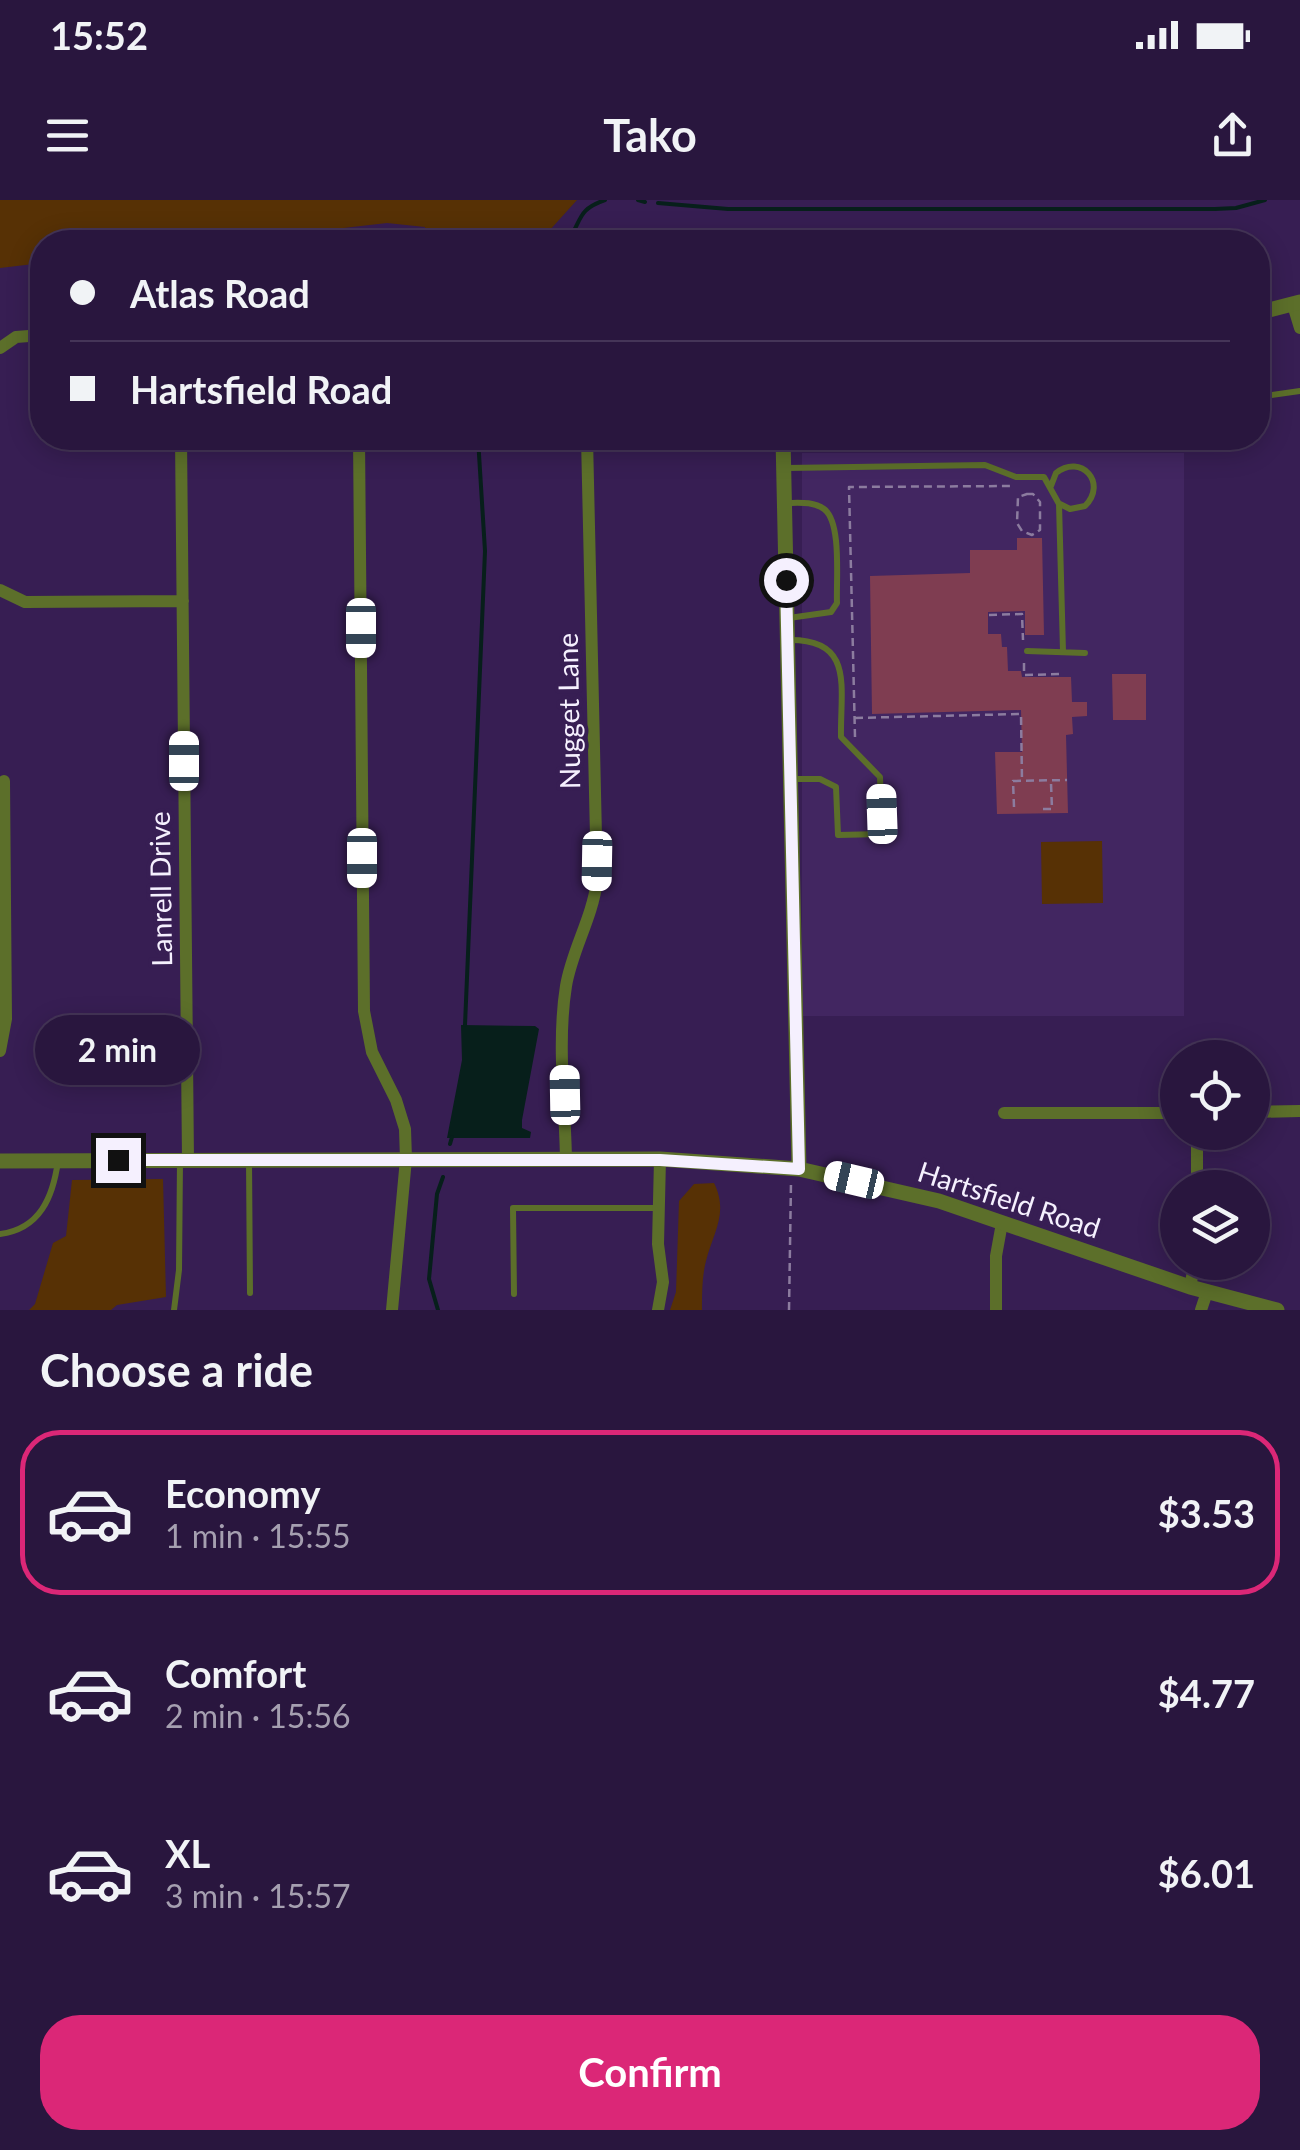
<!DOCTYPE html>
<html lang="en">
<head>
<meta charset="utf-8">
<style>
  body { margin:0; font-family:Lato,sans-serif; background:#311f45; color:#f1f3f6; height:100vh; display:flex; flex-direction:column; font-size:38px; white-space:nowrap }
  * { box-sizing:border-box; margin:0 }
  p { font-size:32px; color:#a59fb0 }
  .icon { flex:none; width:55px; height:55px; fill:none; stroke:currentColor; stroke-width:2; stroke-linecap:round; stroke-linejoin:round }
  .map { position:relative; height:1110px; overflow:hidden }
  .details { display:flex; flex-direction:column; background:#29163e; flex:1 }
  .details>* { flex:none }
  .guide { position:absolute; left:30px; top:30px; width:1240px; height:220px; border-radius:40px; box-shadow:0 5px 25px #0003,0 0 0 2px #453558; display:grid; align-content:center; height:220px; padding:0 40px; background:#29163e }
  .controls { position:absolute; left:1160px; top:840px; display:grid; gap:20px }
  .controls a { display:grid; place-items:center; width:110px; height:110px; border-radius:50%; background:#29163e; box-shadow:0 5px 25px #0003,0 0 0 2px #453558; font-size:50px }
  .end { position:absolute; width:45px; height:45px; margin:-22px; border:12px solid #f5f0fe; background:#111; box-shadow:0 0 0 5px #111 }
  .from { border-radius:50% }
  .bubble { position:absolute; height:70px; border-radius:35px; background:#29163e; box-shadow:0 5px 25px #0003,0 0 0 2px #453558; font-size:32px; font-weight:700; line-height:70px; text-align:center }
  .car { position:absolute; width:30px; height:60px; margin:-30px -15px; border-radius:12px; box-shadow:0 0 8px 2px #0007; background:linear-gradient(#fff 24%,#345 0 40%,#fff 0 76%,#345 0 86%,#fff 0) }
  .guide b { display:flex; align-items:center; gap:35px; height:95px; font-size:38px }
  .guide b+b { border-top:2px solid #453558 }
  .guide i { width:25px; height:25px; background:#f1f3f6 }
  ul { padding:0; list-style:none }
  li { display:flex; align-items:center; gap:30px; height:165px; margin:0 20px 15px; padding:0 20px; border:5px solid transparent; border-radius:40px }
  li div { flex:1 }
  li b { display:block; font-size:38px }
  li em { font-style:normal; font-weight:700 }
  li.current { border-color:#db2777 }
  li>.icon { width:90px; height:90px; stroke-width:1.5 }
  h2 { padding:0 40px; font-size:45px; line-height:120px }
  .primary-button { display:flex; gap:20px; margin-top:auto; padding:20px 40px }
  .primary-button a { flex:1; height:115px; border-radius:40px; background:#db2777; color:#fff; font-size:40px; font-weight:700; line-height:115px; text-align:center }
  .status { display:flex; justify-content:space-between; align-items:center; height:70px; padding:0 50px; background:#29163e; direction:ltr }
  .status svg { height:28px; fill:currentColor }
  header { display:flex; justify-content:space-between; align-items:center; height:130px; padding:0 40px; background:#29163e; font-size:45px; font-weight:700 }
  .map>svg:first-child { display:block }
  .built { fill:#422661 }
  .green { fill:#573105 }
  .water { fill:#071f1b }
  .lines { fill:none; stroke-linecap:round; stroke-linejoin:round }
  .stream { stroke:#071f1b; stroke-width:4 }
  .building { fill:#7f3d51 }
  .path { stroke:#8c7c9f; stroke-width:2.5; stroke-dasharray:8 5; stroke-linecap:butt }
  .service { stroke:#5c6f2a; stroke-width:6 }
  .minor { stroke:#5c6f2a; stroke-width:12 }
  .tertiary { stroke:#5c6f2a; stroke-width:15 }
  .route { stroke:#f5f0fe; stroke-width:12 }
  .labels { text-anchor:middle; stroke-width:8; stroke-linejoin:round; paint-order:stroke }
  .street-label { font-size:28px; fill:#f5f0fe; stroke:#371e53 }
</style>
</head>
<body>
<div class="status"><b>15:52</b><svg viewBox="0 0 49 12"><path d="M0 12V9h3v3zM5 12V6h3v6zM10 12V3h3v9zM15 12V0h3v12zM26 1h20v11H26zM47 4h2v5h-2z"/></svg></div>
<header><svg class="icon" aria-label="menu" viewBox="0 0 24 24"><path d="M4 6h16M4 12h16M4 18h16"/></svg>Tako<svg class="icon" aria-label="share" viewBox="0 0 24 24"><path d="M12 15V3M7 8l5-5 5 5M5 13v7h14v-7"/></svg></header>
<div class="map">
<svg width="1300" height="1110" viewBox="0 0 1300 1110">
  <rect width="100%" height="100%" fill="#371e53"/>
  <path class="built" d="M802,253h382v563h-382z"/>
  <path class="green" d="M0,0h577l-38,42h-113l-1,-15 -38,-4 -167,19h-178v21l-42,5z
    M1102,641l1,62 -61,1 -1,-62z
    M163,979l3,118 -49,8 -6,5h-82l6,-6 18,-61 13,-7 6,-56z
    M714,983c15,30 -1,50 -8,78 -4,15 -4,34 -4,49h-32l6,-18 3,-91 15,-17z"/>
  <path class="water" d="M461,825l74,1 4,3 -17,91v8l9,4 -1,6h-83l15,-78z"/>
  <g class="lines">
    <path class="stream" d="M638,0l7,2
      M658,3l70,6h487l21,-1 29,-8
      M567,42c16,-22 9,-32 38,-42
      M465,825l20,-474 -7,-113
      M450,944l2,-7
      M438,1110l-9,-31 8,-85 6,-17"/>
  </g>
  <path class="building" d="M1017,338h25l2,97h-19v-24l-37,1v22h13l1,13h5l1,24h13l1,6h49l1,25h15v14l-15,1 1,17 -7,1 2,78 -71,1 -2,-62h27l-1,-42 -149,4 -2,-138 100,-3v-23h47z
    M1112,474h34v46h-33z"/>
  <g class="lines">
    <path class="path" d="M1027,294h6l7,8v28l-8,5 -10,-4 -5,-8 1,-26z
      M989,415l33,-1 1,26
      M1024,463v12l38,-1
      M855,518l166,-4 1,67
      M855,537l-6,-250 162,-1
      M1014,607l-1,-26 54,-1
      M1043,609h9l-1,-26
      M789,1110l2,-128"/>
    <path class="service" d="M1258,197l42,-6
      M785,240l173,1 15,-3
      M786,268l199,-3 31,12h28l15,27 4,147
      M1051,286l5,-13c25,-20 52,10 29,33l-15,3 -10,-5
      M785,303c13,0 28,-2 39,6 18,13 12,72 13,94l-6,9 -42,6
      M789,440c66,-1 51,48 52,97l39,40 2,57 -44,1 -2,-48 -16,-8h-29
      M1027,451l58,2
      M249,960l1,133
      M0,1034c40,-5 53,-37 58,-73
      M514,1094l-1,-86h145
      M174,1110l5,-40 1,-109"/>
    <path class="minor" d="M1293,105l7,23
      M0,148l16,-11 26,-2
      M181,238l7,722
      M359,238l5,573 8,41 24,48 9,29 1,30 -14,151
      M0,390l25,12 158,-1
      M0,851l6,-32 -2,-238
      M1252,912l48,-1
      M1004,913h174
      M566,959c-1,-56 -9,-117 0,-173 6,-36 26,-67 31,-105l-10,-443
      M1197,988v-56
      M1190,1087l5,-25
      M658,1110l5,-28 -5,-38 2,-85
      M996,1110v-54l6,-33
      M1201,1110l6,-18"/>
    <path class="tertiary" d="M1258,113l42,-11
      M783,238l16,731
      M0,961l660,-2 139,10 140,32 251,86 87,23"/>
  </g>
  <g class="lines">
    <path class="route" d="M118,960h542l139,9 -13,-589"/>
  </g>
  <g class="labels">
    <g class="street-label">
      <text transform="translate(569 511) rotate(-91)" y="10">Nugget Lane</text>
      <text transform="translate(161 689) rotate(-91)" y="10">Lanrell Drive</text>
      <text transform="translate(1009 1000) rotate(18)" y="10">Hartsfield Road</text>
    </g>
  </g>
</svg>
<div class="controls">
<a><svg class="icon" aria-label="locate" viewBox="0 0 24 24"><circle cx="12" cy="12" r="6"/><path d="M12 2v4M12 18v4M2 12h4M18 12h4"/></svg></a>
<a><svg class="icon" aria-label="layers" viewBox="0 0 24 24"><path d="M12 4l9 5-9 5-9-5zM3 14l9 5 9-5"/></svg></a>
</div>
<i class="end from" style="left:786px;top:380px"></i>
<i class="end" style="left:118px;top:960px"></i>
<div class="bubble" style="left:35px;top:815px;width:165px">2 min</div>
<i class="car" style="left:361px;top:428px;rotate:180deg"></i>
<i class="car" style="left:184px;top:561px;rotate:0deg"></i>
<i class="car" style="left:882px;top:614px;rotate:358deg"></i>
<i class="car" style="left:362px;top:658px;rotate:180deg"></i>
<i class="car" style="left:597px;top:661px;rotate:181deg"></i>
<i class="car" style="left:565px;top:895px;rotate:359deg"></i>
<i class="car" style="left:854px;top:980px;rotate:283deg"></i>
<div class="guide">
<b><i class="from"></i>Atlas Road</b>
<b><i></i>Hartsfield Road</b>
</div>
</div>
<section class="details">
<h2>Choose a ride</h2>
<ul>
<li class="current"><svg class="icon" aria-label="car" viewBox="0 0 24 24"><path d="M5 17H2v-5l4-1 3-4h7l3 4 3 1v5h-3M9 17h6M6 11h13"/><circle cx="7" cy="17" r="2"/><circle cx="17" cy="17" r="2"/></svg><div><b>Economy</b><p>1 min · 15:55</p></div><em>$3.53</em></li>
<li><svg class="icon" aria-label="car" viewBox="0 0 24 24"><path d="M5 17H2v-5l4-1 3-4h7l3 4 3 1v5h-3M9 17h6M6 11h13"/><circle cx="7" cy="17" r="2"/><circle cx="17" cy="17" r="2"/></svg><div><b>Comfort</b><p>2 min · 15:56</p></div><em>$4.77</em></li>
<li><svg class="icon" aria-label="car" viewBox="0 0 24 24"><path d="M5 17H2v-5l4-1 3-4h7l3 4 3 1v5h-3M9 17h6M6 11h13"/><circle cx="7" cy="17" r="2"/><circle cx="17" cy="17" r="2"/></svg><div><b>XL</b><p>3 min · 15:57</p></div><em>$6.01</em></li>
</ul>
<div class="primary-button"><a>Confirm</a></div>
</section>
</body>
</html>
